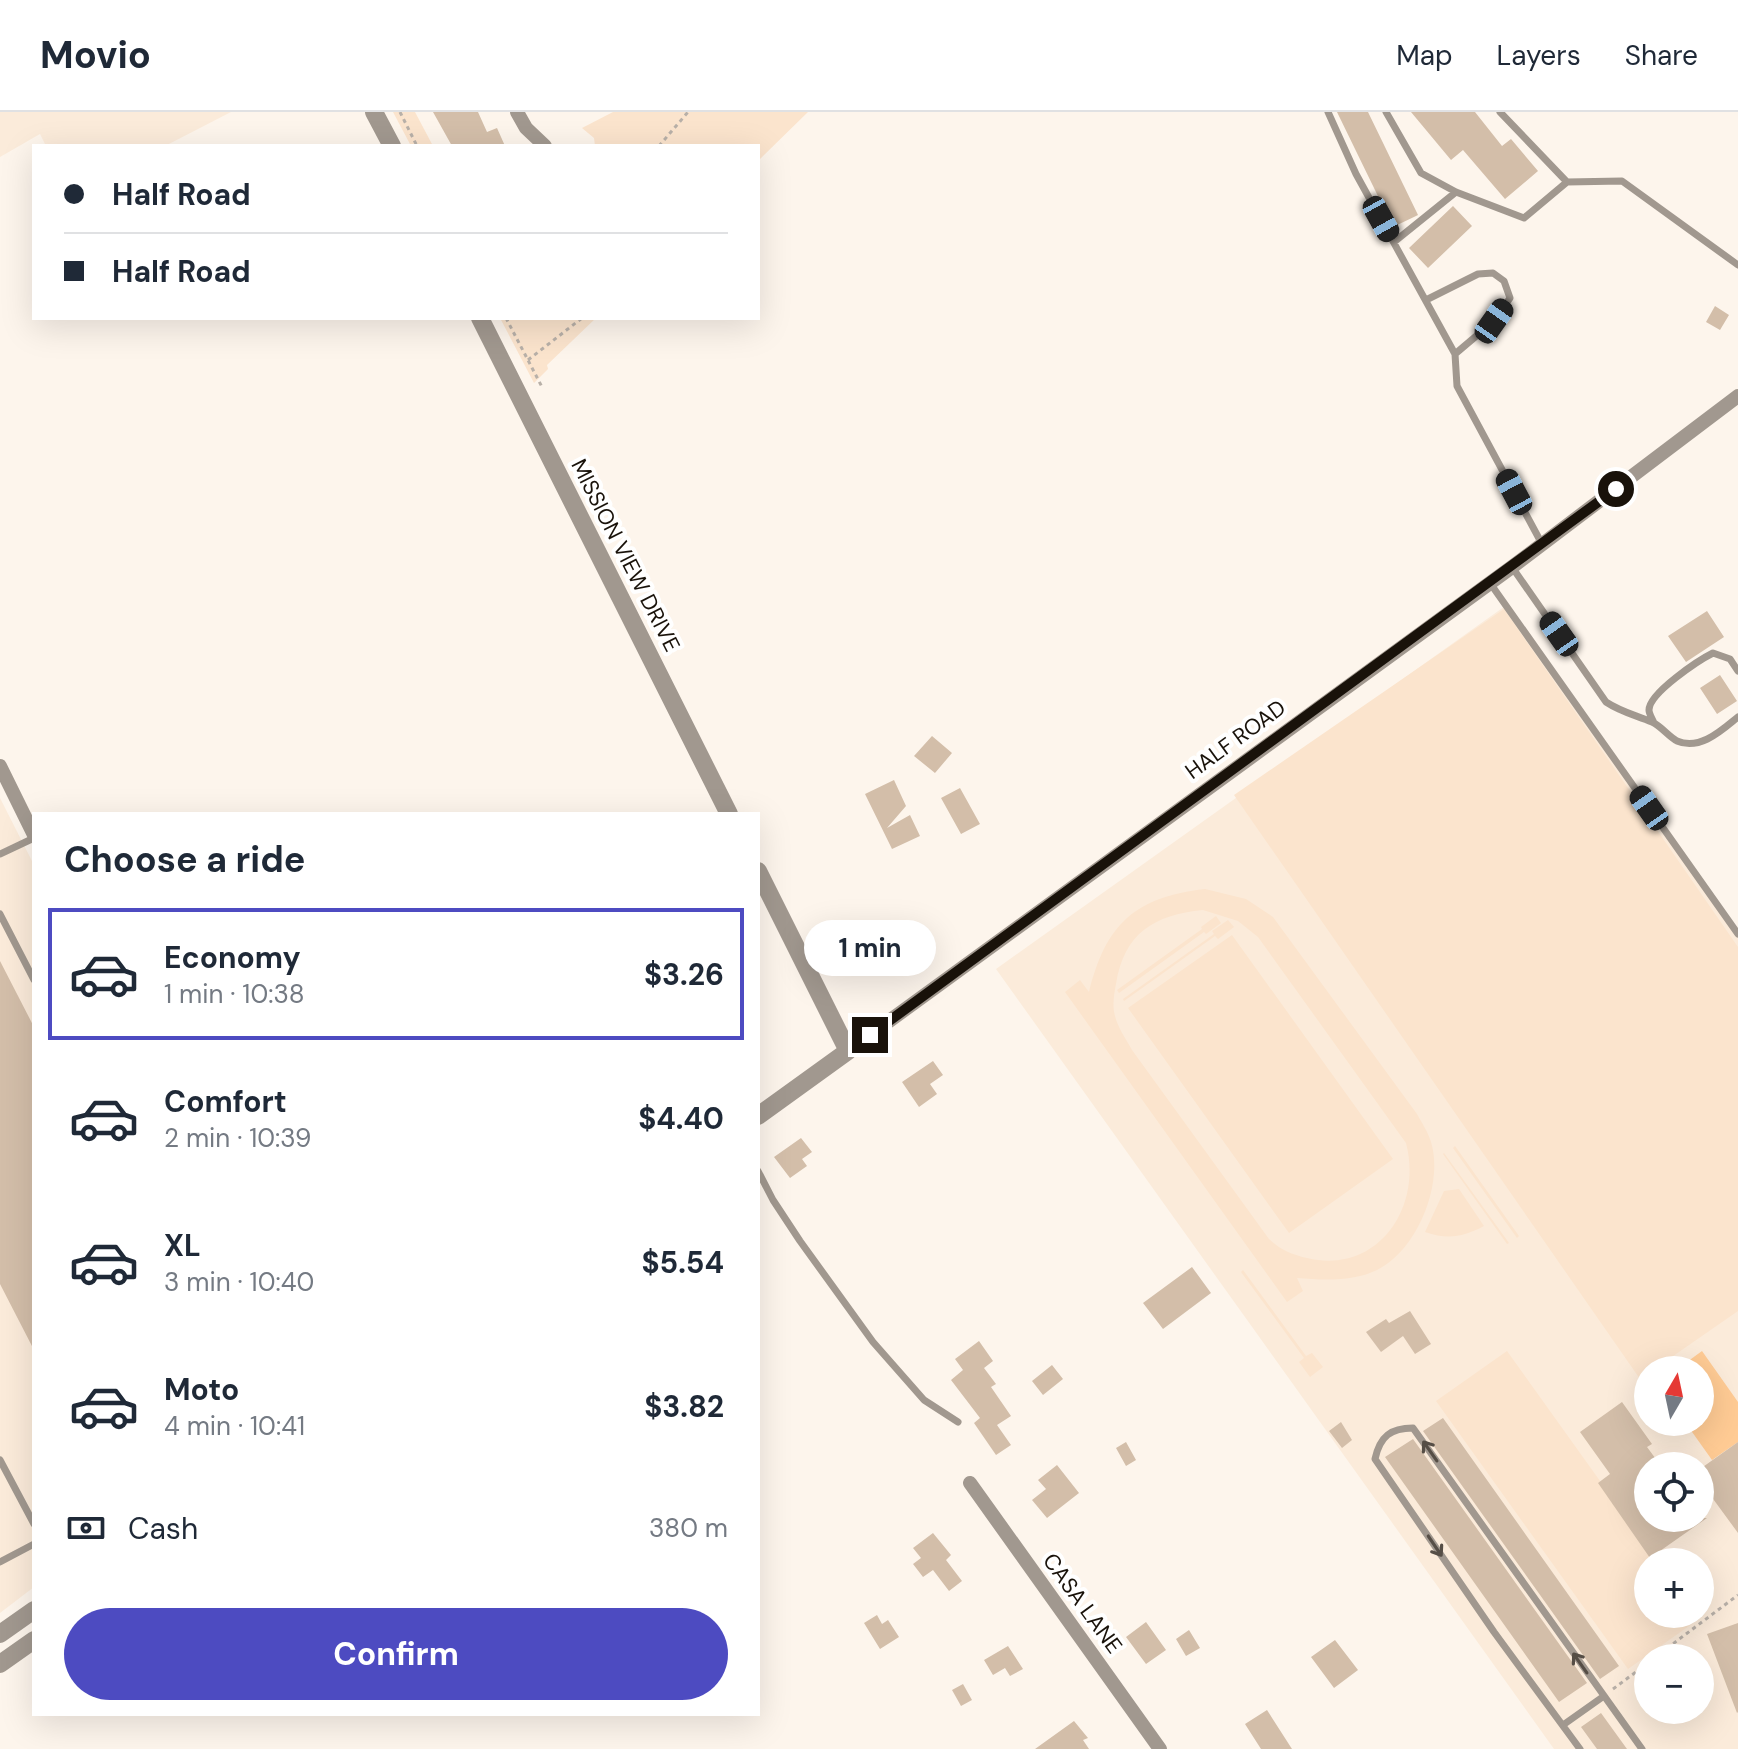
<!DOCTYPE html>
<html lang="en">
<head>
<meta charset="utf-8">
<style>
  body { margin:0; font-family:"DM Sans",sans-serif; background:#f2f2f3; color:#1f2937; height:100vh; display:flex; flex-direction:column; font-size:30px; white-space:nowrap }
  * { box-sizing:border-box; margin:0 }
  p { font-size:26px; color:#747a83 }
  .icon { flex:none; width:44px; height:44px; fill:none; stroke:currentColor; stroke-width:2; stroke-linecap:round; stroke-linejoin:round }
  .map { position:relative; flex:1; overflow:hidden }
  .panel { position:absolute; left:32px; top:700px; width:728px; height:904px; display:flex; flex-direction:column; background:#fff; border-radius:0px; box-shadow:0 8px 32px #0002 }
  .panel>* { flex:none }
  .hud { position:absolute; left:32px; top:32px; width:728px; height:176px; border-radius:0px; box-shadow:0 8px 32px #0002; display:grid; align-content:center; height:176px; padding:0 32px; background:#fff }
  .needle { width:52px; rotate:9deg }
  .buttons { position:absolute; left:1634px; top:1244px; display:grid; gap:16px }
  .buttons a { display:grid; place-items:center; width:80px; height:80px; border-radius:50%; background:#fff; box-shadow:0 8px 32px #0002; font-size:40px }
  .end { position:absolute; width:36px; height:36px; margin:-18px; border:10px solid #19120a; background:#fff; box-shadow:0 0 0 4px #fff }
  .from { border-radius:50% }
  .bubble { position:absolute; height:56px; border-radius:28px; background:#fff; box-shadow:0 8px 32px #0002; font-size:26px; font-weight:700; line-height:56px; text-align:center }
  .car { position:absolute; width:24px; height:48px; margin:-24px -12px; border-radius:10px; box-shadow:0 0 6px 2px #0007; background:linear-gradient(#222 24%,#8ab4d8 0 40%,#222 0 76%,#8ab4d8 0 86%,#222 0) }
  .hud b { display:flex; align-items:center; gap:28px; height:76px; font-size:30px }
  .hud b+b { border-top:2px solid #e0e1e3 }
  .hud i { width:20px; height:20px; background:#1f2937 }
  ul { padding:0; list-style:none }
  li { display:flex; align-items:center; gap:24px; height:132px; margin:0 16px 12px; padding:0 16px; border:4px solid transparent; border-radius:0px }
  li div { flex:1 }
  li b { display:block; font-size:30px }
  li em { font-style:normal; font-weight:700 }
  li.active { border-color:#4d4bc1 }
  li>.icon { width:72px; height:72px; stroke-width:1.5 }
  h2 { padding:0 32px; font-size:36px; line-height:96px }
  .pay { display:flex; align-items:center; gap:20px; height:88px; padding:0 32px; font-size:30px }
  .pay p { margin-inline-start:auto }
  .primary-button { display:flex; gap:16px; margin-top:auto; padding:16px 32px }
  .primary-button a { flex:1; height:92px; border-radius:48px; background:#4d4bc1; color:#fff; font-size:32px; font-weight:700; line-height:92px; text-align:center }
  header { display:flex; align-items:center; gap:48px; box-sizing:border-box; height:112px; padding:0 40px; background:#fff; border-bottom:2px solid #e0e1e3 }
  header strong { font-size:38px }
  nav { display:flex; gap:44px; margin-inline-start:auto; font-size:28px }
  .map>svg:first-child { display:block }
  .built { fill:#fbebda; fill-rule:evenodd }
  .green { fill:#fbe4cd; fill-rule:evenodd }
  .water { fill:#ffcb94 }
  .building { fill:#d3bea9 }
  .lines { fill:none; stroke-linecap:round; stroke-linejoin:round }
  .path { stroke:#b8b0a8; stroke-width:3; stroke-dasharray:4 4; stroke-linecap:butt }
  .service { stroke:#a1988f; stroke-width:7 }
  .minor { stroke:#a1988f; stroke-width:14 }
  .tertiary { stroke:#a1988f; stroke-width:18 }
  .oneway { stroke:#564e46 }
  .route { stroke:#19120a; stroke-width:10 }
  .labels { text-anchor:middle; stroke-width:8; stroke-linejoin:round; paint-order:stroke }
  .street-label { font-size:22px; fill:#19120a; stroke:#fff }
</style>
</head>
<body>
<header>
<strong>Movio</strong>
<nav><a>Map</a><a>Layers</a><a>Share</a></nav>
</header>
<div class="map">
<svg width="1738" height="1637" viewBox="0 0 1738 1637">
  <rect width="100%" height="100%" fill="#fdf5ec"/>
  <path class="built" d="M0,0h231l-66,34h-119l-6,-12 -40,23z
    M1508,492l230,326v819h-184l-558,-780zM1648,1258h52v52h-52zM1648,1354h52v52h-52zM1648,1450h52v52h-52zM1648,1546h52v52h-52z
    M0,686l34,67v722l-34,26z"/>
  <path class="green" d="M393,0h22l18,34h-22z
    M613,0h195l-50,49v-15h-163l-1,-8 -12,-10z
    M500,206h96l-49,47 1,4 -14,14z
    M1504,497l234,338v364l-85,59h-5v3l-8,6 -406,-584z
    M1205,777l41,10 27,18 144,197c5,9 11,18 14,28 13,42 -14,109 -54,128 -25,12 -54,10 -80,8l6,13 -16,11 -222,-310 15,-12 9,12c17,-68 46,-95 116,-103zM1203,798l35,11 20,16 148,206c17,64 -28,132 -99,115 -16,-4 -26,-8 -38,-19l-137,-189c-6,-11 -14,-22 -17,-34 -3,-10 -1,-22 1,-32 8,-51 38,-69 87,-74z
    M1216,804l5,7 -15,11 -2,-2 -85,61 -2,-3 85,-61 -1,-2z
    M1228,808l6,7 -16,12 -3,-3 -91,65 -1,-2 91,-65 -2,-3z
    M1232,823l161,224 -104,74 -161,-225z
    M1455,1034l64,90 -2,2 -64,-90z
    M1444,1041l65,90 -2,1 -64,-90z
    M1459,1077l25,37c-21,11 -36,14 -59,6l19,-41z
    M1243,1158l63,86 6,-3 11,14 -13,10 -11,-15 5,-4 -63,-86z
    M1507,1239l151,211h-10v52h47l4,5 -71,50 -192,-268z"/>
  <path class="water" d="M1702,1239l36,51v40l-26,18 -27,-38h15v-52h-24z"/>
  <path class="building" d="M433,0h45l9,20 10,-4 8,18h-53z
    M1337,0h31l50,103 -2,1 -23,11z
    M1411,0h64l27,34 9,-7 27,32 -33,28 -42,-49 -12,10z
    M1453,94l19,20 -44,42 -19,-20z
    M1715,194l14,9 -9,15 -14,-8z
    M1707,499l17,26 -38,25 -18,-26z
    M1720,563l17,26 -20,13 -17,-26z
    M932,624l20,17 -17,20 -21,-17z
    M894,668l12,26 -19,22 23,-13 10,21 -28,13 -27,-55z
    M960,676l20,36 -19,10 -20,-36z
    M0,849l34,66v323l-34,-66z
    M933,949l10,14 -13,9 7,10 -18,13 -17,-25z
    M801,1026l11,14 -10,7 5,7 -17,12 -16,-21z
    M1192,1155l19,26 -48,36 -20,-26z
    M1410,1199l21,33 -16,10 -12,-18 -22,16 -15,-20 20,-13 3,4z
    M979,1229l14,20 -9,7 12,16 -5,3 20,29 -14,9 14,20 -15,10 -22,-32 6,-5 -29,-38 12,-10 -8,-11z
    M1052,1253l11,14 -20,16 -11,-14z
    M1622,1290l30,42 -5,3 14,19h-13v52h59l-57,40 -52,-75 12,-9 -30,-42z
    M1443,1306l176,248 -19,13 -177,-248z
    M1341,1310l11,18 -10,8 -13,-17z
    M1413,1327l174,244 -28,19 -174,-245z
    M1126,1330l10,18 -10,6 -10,-18z
    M1738,1330v91l-38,-52v-12z
    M1057,1353l22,28 -32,25 -15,-18 14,-11 -8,-9z
    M933,1421l18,22 -5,5 16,21 -13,10 -16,-21 -10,7 -10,-13 8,-6 -8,-10z
    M877,1503l5,9 6,-4 11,17 -19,12 -16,-26z
    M1146,1510l20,28 -20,14 -20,-27z
    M1738,1511v89l-1,1 -30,-79z
    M1189,1518l11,18 -14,8 -10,-17z
    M1335,1528l23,30 -24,18 -23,-31z
    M1008,1534l15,23 -13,7 -5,-8 -12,7 -9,-15z
    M963,1572l9,16 -11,6 -9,-16z
    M1267,1598l25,39h-31l-16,-25z
    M1601,1601l26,36h-30l-16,-22z
    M1074,1609l14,17 -5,2 6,9h-54z"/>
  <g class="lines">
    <path class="path" d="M400,0l17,34
      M659,34l29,-34
      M506,206l36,69
      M528,248l54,-42
      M1654,1546l84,-63
      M1613,1577l35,-26"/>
    <path class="service" d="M1328,0l28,62 99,180 39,-33 16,-23 -6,-17 -11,-8 -15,1 -52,26
      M1386,0l35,61 35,19 68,26 43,-36 55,-1 116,84
      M1500,0l67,70
      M1394,130l62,-50
      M1455,242l2,32 85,158
      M1512,455l94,135c15,10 29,13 46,20 9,4 16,14 25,19 23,10 45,-11 61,-24
      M1490,471l248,351
      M1654,611c-2,-5 -5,-9 -5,-13 0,-17 50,-50 64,-57l17,6 8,12
      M0,742l34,-16
      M0,802l34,66
      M758,1059l15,29 27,41 73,101 51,58 34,22
      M0,1348l34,64
      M0,1450l34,-18
      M1563,1613l41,-29
      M1580,1637l-86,-117 -119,-173c5,-23 16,-31 38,-31l229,321"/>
    <path class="minor" d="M517,0l9,16 19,18
      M0,654l34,69
      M848,939l664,-484 226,-171
      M970,1371l190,266"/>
    <path class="tertiary" d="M374,0l18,34
      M480,206l249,496
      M758,759l90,180 -90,65
      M0,1522l34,-24
      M0,1552l34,-24"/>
  </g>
  <defs><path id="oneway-shaft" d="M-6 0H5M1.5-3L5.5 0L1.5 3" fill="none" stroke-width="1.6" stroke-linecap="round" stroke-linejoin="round" transform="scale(2)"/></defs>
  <g class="oneway">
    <use href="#oneway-shaft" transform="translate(1430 1339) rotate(-125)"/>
    <use href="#oneway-shaft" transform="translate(1435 1434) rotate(56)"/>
    <use href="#oneway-shaft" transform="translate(1580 1551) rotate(-125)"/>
  </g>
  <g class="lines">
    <path class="route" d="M870,923l746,-546"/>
  </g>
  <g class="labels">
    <g class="street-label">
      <text transform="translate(626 443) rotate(63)" y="8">MISSION VIEW DRIVE</text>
      <text transform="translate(1235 627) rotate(-36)" y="8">HALF ROAD</text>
      <text transform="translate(1083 1491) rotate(54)" y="8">CASA LANE</text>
    </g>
  </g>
</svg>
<div class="buttons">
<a><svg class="needle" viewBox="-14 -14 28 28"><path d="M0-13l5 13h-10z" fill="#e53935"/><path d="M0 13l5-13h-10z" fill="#747a83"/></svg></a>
<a><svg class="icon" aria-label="locate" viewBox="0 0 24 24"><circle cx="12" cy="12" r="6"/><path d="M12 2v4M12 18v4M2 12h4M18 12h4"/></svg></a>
<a>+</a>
<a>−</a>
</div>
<i class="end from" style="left:1616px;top:377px"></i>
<i class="end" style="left:870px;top:923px"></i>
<div class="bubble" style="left:804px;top:808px;width:132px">1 min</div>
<i class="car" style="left:1381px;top:107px;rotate:151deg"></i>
<i class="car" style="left:1494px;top:209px;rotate:35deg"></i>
<i class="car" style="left:1514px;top:380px;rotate:332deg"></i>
<i class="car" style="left:1559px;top:522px;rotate:325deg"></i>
<i class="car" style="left:1649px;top:696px;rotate:325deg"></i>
<div class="hud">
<b><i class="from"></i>Half Road</b>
<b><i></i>Half Road</b>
</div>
<section class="panel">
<h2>Choose a ride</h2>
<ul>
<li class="active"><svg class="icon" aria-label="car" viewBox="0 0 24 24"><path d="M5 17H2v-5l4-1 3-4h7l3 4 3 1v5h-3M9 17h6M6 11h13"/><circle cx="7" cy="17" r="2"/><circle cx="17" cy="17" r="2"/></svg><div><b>Economy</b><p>1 min · 10:38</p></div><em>$3.26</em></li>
<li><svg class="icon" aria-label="car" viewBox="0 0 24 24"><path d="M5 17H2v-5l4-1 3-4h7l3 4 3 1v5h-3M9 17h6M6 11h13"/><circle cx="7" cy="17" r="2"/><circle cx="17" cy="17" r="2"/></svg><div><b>Comfort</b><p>2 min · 10:39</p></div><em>$4.40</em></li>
<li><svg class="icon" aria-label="car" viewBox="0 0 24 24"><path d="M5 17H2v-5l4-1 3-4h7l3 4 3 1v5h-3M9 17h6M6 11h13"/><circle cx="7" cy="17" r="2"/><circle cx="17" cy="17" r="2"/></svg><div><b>XL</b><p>3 min · 10:40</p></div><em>$5.54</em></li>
<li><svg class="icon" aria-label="car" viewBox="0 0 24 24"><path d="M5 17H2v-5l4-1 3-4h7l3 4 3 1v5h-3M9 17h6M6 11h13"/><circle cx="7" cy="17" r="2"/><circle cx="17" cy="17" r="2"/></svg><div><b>Moto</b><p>4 min · 10:41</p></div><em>$3.82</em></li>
</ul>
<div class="pay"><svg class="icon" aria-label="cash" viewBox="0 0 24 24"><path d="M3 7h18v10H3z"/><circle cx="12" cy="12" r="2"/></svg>Cash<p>380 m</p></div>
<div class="primary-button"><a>Confirm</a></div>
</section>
</div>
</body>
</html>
